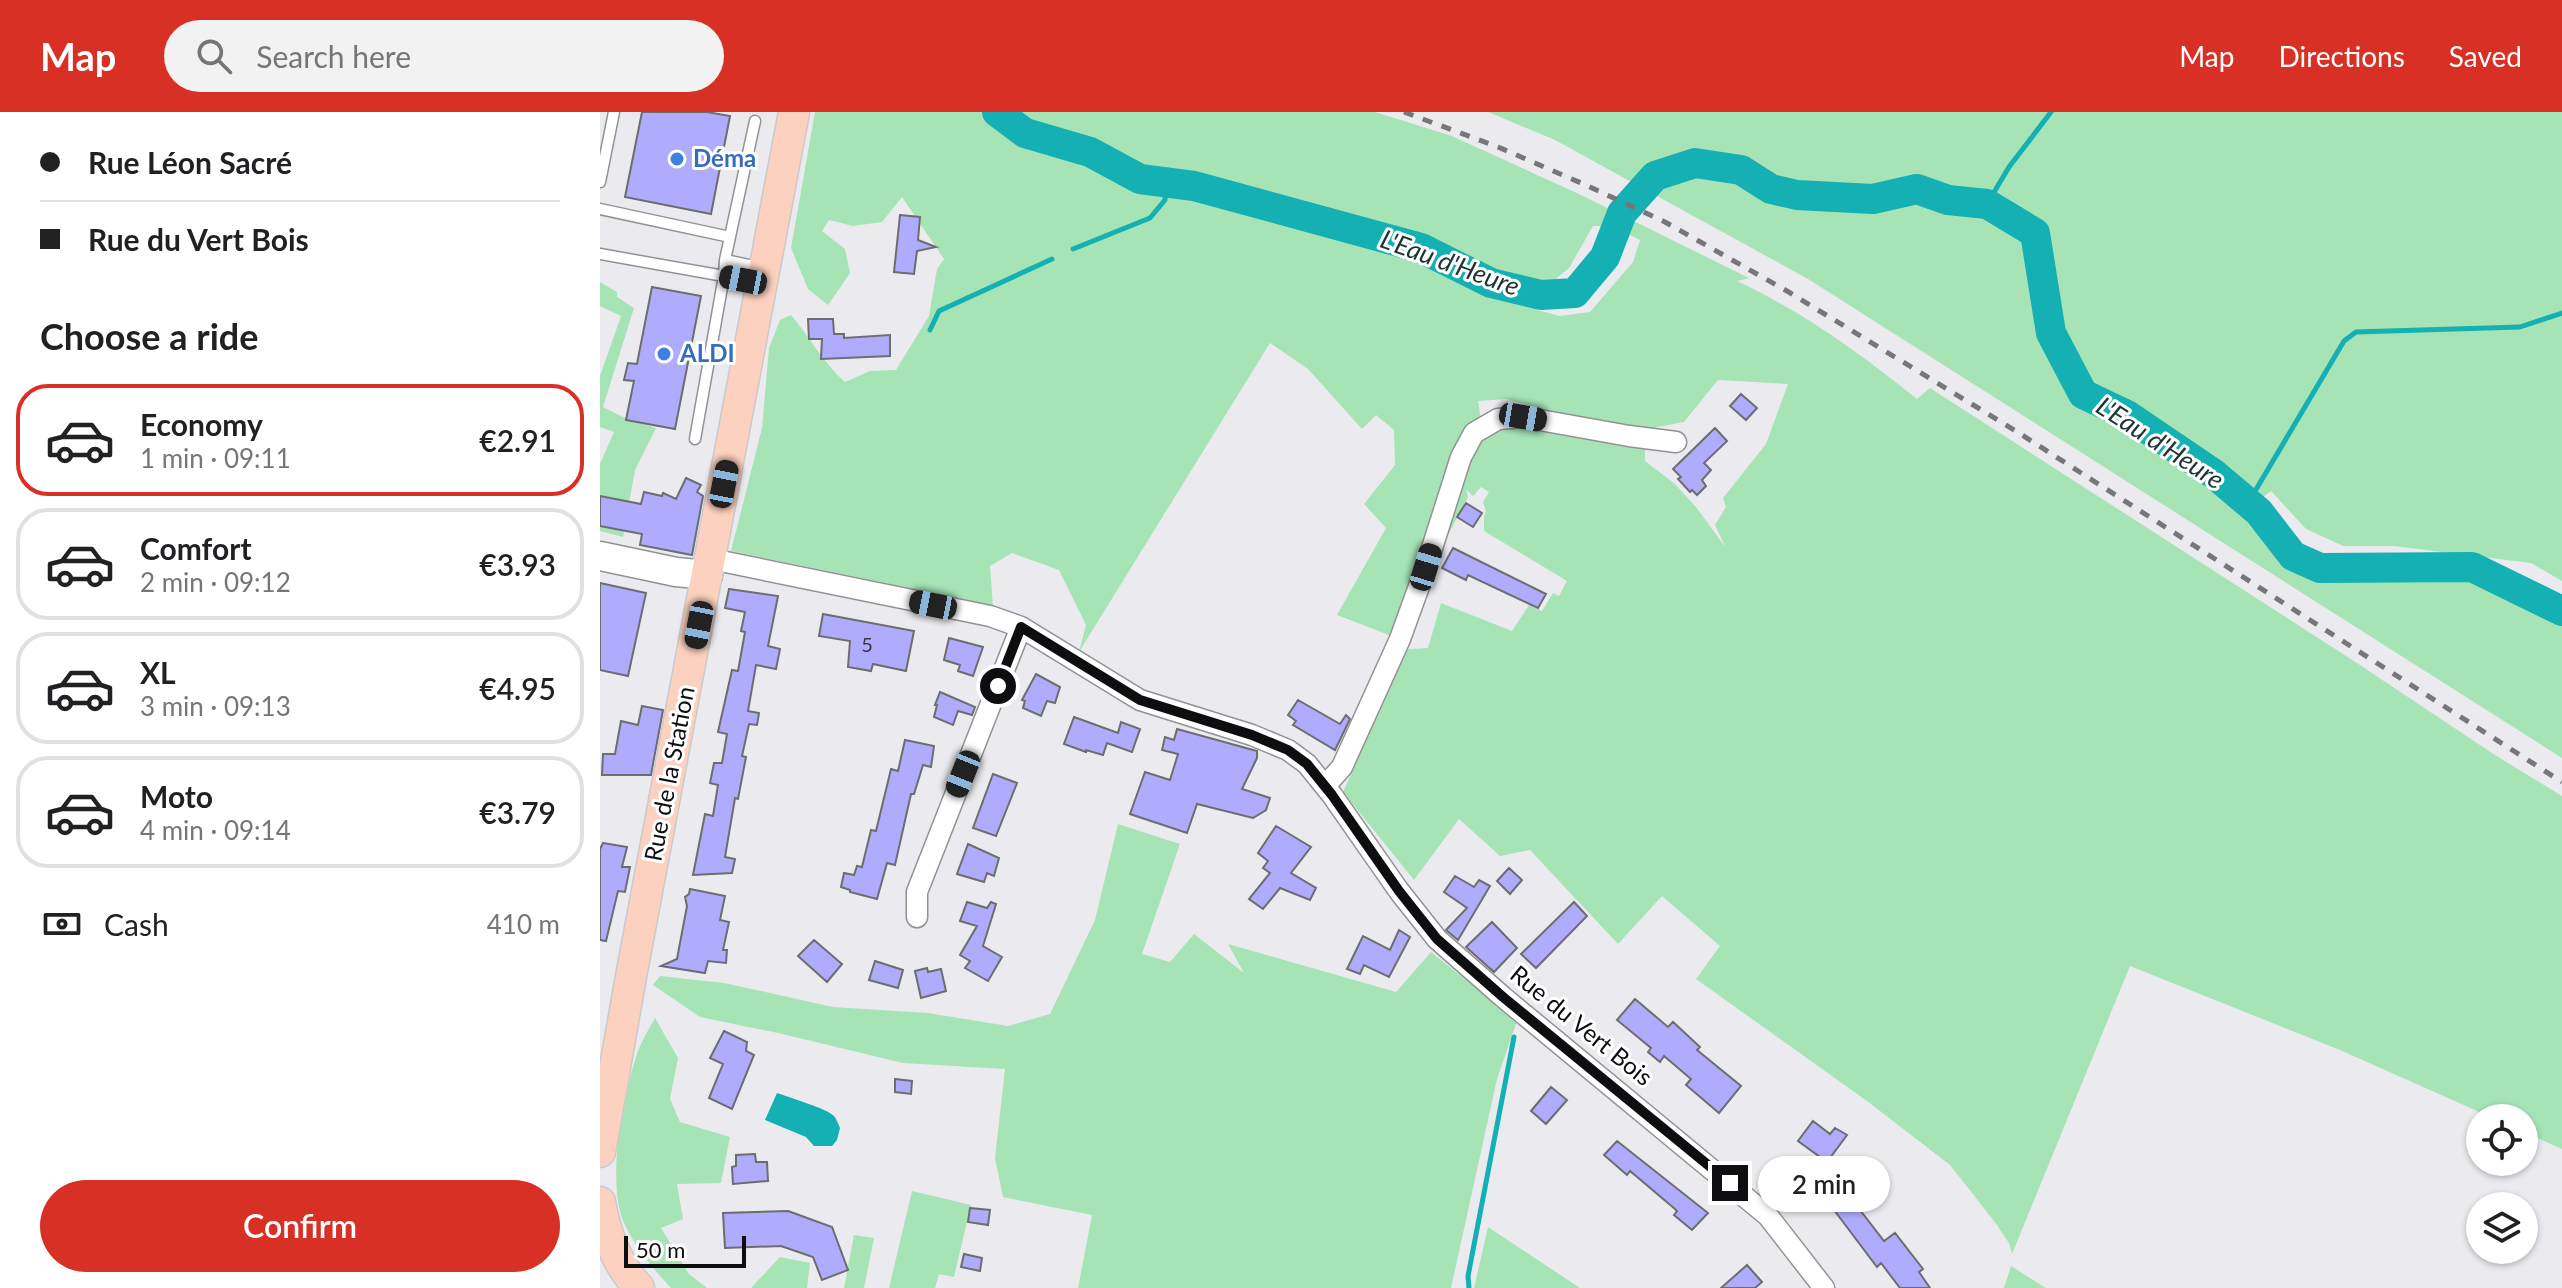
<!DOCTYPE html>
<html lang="en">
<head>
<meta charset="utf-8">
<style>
  body { margin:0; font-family:Lato,sans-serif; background:#f2f2f2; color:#202124; height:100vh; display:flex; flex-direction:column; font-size:30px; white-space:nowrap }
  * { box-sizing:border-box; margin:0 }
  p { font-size:26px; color:#757577 }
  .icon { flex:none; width:44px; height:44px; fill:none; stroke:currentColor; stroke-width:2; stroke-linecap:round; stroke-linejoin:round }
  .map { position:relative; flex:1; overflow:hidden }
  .side { display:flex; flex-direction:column; background:#fff; width:600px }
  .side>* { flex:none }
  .banner { display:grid; align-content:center; height:176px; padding:0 40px; background:#fff }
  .controls { position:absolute; left:1866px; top:992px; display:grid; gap:16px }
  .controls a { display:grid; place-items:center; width:72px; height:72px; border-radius:50%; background:#fff; box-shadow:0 2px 6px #0004; font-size:40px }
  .scale { position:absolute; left:24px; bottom:20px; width:122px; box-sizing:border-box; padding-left:8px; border:4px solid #0e0e10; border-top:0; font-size:22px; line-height:28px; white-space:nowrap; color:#0e0e10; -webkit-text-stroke:6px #fff; paint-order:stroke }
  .end { position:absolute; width:36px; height:36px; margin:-18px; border:10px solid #0e0e10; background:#fff; box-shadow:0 0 0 4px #fff }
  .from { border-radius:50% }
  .bubble { position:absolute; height:56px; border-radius:28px; background:#fff; box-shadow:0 2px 6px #0004; font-size:26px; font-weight:600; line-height:56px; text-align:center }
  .car { position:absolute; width:24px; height:48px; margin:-24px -12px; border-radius:10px; box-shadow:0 0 6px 2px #0007; background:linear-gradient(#222 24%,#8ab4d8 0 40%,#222 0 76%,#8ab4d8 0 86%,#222 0) }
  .banner b { display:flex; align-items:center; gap:28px; height:76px; font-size:30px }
  .banner b+b { border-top:2px solid #e0e0e0 }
  .banner i { width:20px; height:20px; background:#202124 }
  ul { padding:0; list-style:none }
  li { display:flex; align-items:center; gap:24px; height:112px; margin:0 16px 12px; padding:0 24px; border:4px solid #e0e0e0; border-radius:32px }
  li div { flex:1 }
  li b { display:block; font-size:30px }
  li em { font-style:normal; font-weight:600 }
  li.current { border-color:#d93025 }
  li>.icon { width:72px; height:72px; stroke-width:1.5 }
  h2 { padding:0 40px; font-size:36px; line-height:96px }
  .pay { display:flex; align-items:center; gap:20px; height:88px; padding:0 40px; font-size:30px }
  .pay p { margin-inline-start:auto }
  .cta { display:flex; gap:16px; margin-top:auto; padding:16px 40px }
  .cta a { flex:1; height:92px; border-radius:48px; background:#d93025; color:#fff; font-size:32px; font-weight:600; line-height:92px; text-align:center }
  header { display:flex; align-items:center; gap:48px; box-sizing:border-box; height:112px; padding:0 40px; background:#d93025; color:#fff }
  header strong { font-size:38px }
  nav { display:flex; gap:44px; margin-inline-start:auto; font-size:28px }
  .search { width:560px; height:72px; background:#f2f2f2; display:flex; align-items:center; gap:20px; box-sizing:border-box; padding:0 28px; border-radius:44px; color:#757577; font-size:30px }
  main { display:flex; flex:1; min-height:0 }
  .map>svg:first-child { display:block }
  .green { fill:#a6e4b6; fill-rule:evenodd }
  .water { fill:#14b0b3 }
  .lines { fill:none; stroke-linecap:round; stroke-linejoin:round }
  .stream { stroke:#14b0b3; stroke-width:5 }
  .river { stroke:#14b0b3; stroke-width:30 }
  .building { fill:#b0acfd; stroke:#6d6d70; stroke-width:2 }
  .service-casing { stroke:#929295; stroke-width:13 }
  .minor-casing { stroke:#929295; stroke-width:23 }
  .secondary-casing { stroke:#929295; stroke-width:31 }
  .primary-casing { stroke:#cacaca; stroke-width:33 }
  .service { stroke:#fff; stroke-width:10 }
  .minor { stroke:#fff; stroke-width:20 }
  .secondary { stroke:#fff; stroke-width:28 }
  .primary { stroke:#fdd1bf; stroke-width:30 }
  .rail { stroke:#77777a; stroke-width:5; stroke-dasharray:10 10; stroke-linecap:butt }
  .route { stroke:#0e0e10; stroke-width:10 }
  .shop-dot { fill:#3f7fe0; stroke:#fff; stroke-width:3 }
  .labels { text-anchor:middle; stroke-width:6; stroke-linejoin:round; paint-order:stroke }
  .number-label { font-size:20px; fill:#36364b }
  .shop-label { font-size:24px; font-weight:bold; fill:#366cbe; stroke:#fff; text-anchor:start }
  .street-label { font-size:24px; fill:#0e0e10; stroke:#fff }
  .water-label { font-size:26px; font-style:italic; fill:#1e3535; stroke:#fff }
</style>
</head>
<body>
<header>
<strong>Map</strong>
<div class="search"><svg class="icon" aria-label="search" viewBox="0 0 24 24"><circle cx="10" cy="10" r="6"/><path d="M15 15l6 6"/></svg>Search here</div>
<nav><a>Map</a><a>Directions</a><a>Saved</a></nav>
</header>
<main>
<section class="side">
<div class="banner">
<b><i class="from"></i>Rue Léon Sacré</b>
<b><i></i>Rue du Vert Bois</b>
</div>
<h2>Choose a ride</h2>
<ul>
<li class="current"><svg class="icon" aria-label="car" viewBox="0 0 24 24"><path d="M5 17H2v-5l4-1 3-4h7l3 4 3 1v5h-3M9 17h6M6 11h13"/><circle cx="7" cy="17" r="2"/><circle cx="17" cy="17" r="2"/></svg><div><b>Economy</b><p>1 min · 09:11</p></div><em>€2.91</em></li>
<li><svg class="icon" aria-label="car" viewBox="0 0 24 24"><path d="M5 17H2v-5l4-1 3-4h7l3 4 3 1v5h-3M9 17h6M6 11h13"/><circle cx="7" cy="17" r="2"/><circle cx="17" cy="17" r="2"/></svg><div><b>Comfort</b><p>2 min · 09:12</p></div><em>€3.93</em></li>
<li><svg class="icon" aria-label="car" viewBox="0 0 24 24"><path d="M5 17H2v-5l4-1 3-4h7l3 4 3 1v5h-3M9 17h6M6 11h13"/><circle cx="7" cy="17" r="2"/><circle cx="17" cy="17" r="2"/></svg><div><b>XL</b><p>3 min · 09:13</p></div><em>€4.95</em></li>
<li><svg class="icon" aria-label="car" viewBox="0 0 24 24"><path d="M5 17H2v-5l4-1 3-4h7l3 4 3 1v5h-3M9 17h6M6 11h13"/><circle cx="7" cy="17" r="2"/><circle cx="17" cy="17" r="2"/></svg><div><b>Moto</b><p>4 min · 09:14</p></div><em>€3.79</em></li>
</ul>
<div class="pay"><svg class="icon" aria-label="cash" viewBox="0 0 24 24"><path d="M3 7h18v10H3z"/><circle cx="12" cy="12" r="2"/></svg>Cash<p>410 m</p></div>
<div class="cta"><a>Confirm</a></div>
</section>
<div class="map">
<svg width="1962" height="1176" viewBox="0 0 1962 1176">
  <rect width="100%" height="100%" fill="#ebebef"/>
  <path class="green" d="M215,0h560l77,24 127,58 170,84 -12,3c68,32 122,72 180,118l13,-11 430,277 135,90 67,41v353l-38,-17v-14h-31l-153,-68 -210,-84 -118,288 -3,-11 -15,-22 -44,-56 -83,-64 -171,-122 24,-33 -58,-50 -44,48 -88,-94 -30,6 -41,-37 -45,61 -71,-88 33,-73 -2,-10 23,-59 31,-2 13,-45 71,28 17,-26 13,6 11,-18 6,3 8,-15 -83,-50v-15l2,-5 -3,-9 6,-10 -8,-5 -8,9 -7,-7 2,8 -74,140 -57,-22 49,-87 -22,-24 31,-39 -1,-35 -18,-15 -14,14 -54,-60 -38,-26 -191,309 7,-27 -27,-55 -47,-17 -22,13 3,41 -39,-6 -49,-14 -174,-36 31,-123 7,-80 11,-28 11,-5c19,22 32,48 54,67l25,-11 26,-1 33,-54 8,-47 7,-10 -42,-62 -20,25 -29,4 -24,-6 -7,11 23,18 5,24 -22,32 -20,-16 -17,-41zM993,114h19l28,14 -7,22 -43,50 -30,4 -23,-6 5,-20 27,-22zM1118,268l70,4 -22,60 -43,54 3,9 -11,18 11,23 -30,-41 -21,-23 -30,-23v-17l-164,-25 -3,-18 29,-2 53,16 81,15 43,-8z
    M888,0h1074v469l-31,-18 -137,-17h-51l-37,-17 -35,-38 -9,7 -12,22 40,41 30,14 152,-1 90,46v138l-754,-479 -253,-139z
    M0,170l17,10v5l17,11 -31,99 20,10 33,11 -21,42 -12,67 -23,-6v-67l14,-32 -14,-5v-51l21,-60 -21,-10z
    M518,712l62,20 -38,110 28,8 24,-28 50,39 -16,-29 168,48 35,-40 86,69 -20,58 -46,209h-373l14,-73 -89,-18 -8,-39 10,-89 -102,-6 -125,-30 -78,-16 -47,-32 7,-9 64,7 109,24 95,6 80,13 42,-12 45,-94z
    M55,906l23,40 -8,41 10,23 50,15 -9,46 -44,1 6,35 -22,9 28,46 18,14h-36c-18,-19 -45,-52 -51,-77 -11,-42 4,-119 18,-160 4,-11 11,-22 17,-33z
    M312,1079l59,14 -17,72 -15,-3 -4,14h-46z
    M888,1115l92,61h-106z
    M254,1123l20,3 -10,50h-20z
    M180,1145l30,6 -3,25h-56z
    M1411,1154l35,22h-42z"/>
  <path class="water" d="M177,981c11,4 51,16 57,23 2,2 5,9 6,12l-3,12 -5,6h-18l-8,-9 -41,-17z"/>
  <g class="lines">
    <path class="stream" d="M1387,92l22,-37 42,-55
      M473,137l77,-31 15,-18 1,-18
      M330,218l9,-19 113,-52
      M1648,391l96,-162 12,-9 164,-5 42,-14
      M869,1176l-1,-12 46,-239"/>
    <path class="river" d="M397,0l28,21 65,19 50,27 54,7 227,62 70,35 50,12 34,-2 30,-36 17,-44 33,-37 40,-13 46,7 30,19 26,6 76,4 44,-10 31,11 39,4 48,29 16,100 32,61 44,21 87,59 45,38 34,44 27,12 152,-1 90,44"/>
  </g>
  <path class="building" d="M42,0h65l23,4 -19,98 -86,-17z
    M300,103l20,2 -2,23 18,7 -19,4 -3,23 -20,-2z
    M52,175l49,9 -26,133 -49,-9 8,-39 -10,-1 4,-17 9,1z
    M208,207h25l1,15h10v4l46,-3v21l-69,3 1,-20h-13z
    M1141,282l16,14 -11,12 -16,-14z
    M1115,316l12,13 -23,22 7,7 -9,10 4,6 -9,9 -5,-5 -2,2 -12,-13 3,-2 -8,-8z
    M86,366l15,7 -4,7 6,4 -11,59 -52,-10 2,-11 -42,-8v-30l41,8 3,-12 18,4 1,-3 13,6z
    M866,391l16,10 -9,14 -16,-10z
    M853,436l93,46 -8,14 -70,-33 -2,5 -24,-12z
    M0,471l46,10 -18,83 -28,-6z
    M129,477l49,7 -10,50 12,3 -4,20 -20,-4 -8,46 11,2 -2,12 -8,-1 -7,32 4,1 -8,42 -3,-1 -10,59 10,2 -3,14 -39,2 12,-61 8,2 5,-31 -8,-2 4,-20h8l5,-29 -9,-2 14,-62 6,1 7,-39 -4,-1 4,-19 -20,-4z
    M223,502l91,17 -8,40 -33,-7 -2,7 -23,-4 2,-26 -31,-5z
    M349,526l34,9 -10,29 -15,-5 2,-6 -16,-5z
    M436,562l24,13 -5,16 -8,-2 -6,15 -18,-8 2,-7 -3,-1z
    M340,580l35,15 -3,8 -14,-4 -5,14 -19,-8 3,-12h-2z
    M698,588l42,24 6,-9 4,4 -15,31 -42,-25 3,-4 -8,-6z
    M42,594l21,4 -12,65h-49l1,-21h12l6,-33 17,4z
    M474,605l44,16 3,-11 19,7 -8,23 -25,-9 -4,12 -17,-5v2l-22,-8z
    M577,617l80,22v7l-15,31 28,9 -4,12 -13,8 -56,-14 -10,29 -57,-19 15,-42 25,8 8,-26 -16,-4 3,-13 9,3z
    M305,628l29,6 -3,21 -8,-2 -9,29h-3l-16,71 -8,-2 -10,36 -27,-7v-2l-9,-3 3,-14 10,2 3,-9 5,1 9,-37 5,1 15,-62 7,2z
    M393,662l24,9 -21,53 -23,-8z
    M676,714l35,21 -20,26 25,15 -6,12 -30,-12 -17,21 -14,-10 21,-26 -7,-5 5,-7 -10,-8z
    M3,731l24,4 -5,20h8l-5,25 -7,-1 -12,50 -6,-1v-91z
    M368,732l31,14 -5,18 -7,-3 -3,9 -27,-8z
    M909,756l13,12 -12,14 -13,-13z
    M855,764l19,11 5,-7 11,6 -32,54 -12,-10 21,-22 -23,-16z
    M90,777l35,7 -5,24 9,2 -6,28h4l-1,13 -18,-2 -3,12 -44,-7 16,-7 10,-53 -2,-9 4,-3z
    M367,790l20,6 4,-6 5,2 -13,42 19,11 -14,24 -23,-13 5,-7 -10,-6 17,-29 -17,-5z
    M974,790l13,14 -51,52 -15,-14z
    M892,810l25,26 -23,24 -28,-25z
    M799,818l11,7 -21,40 -25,-12 -4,9 -13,-5 16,-33 27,14z
    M214,828l28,24 -15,18 -29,-26z
    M275,849l28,9 -5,18 -29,-8z
    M327,856l1,4 13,-3 5,22 -25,7 -6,-27z
    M1035,887l33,28 5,-5 27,25 -3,3 44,36 -22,27 -33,-28 5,-6 -27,-23 -4,6 -12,-10 3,-4 -34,-28z
    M124,919l23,11 -1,9 8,4 -22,54 -23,-11 14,-34 -13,-6z
    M295,967l17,2 -1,13 -16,-2z
    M951,975l16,13 -21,24 -15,-13z
    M1213,1009l17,13 5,-6 12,7 -20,27 -29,-21z
    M1017,1029l91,72 -16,17 -18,-15 3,-4 -2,-2 -45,-38 -3,4 -23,-20z
    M155,1042l1,8h11l1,19 -35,3 -1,-17 4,-1v-11z
    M1250,1085l34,44 11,-8 28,36 -4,3 11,16h-30l-19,-25 -4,4 -43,-57z
    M370,1096l20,2 -2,15 -20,-3z
    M188,1099l44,16 16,43 -26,10 -9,-23 -32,-11 -56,2 -2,-35z
    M364,1142l18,4 -2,13 -19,-4z
    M1147,1153l15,17 -7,6h-34z"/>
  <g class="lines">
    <g class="service-casing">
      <path id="service" d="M155,9l-30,139 38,8
        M0,70l14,-70
        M0,97l130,28
        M0,142l124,22 -29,163
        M125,148l-1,16 36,7"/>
    </g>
    <g class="minor-casing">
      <path id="minor" d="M111,447l279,57 31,11 119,73 112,35 36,15 19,14 25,31 67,96 38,48 66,58 265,219 56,72
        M725,674l17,-19 58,-128 26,-72 35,-110 13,-24 24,-14 25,-2 106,19 47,6
        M317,805v-25l104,-265"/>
    </g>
    <g class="secondary-casing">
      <path id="secondary" d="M0,444l76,16 32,3"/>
    </g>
    <g class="primary-casing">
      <path id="primary" d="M0,1040l32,-181 162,-859
        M0,1090c6,33 16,61 39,86"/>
    </g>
    <use href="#service" class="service"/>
    <use href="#minor" class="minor"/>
    <use href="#secondary" class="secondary"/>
    <use href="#primary" class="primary"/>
    <path class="rail" d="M804,0l94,35 90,39 77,36 122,69 232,142 543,349"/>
  </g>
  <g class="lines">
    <path class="route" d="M398,574l23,-59 119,73 112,35 36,15 19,14 25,31 67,96 38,48 66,58 227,186"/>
  </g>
  <g class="shop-dot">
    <circle cx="77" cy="47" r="8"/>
    <circle cx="64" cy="242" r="8"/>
  </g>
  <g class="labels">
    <g class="number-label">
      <text x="267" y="540">5</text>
    </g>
    <g class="shop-label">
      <text x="93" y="55">Déma</text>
      <text x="80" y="250">ALDI</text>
    </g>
    <g class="street-label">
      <text transform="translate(70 662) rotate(-79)" y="8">Rue de la Station</text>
      <text transform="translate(981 914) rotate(39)" y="8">Rue du Vert Bois</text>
    </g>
    <g class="water-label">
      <text transform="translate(850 151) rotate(20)" y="9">L'Eau d'Heure</text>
      <text transform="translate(1560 331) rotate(33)" y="9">L'Eau d'Heure</text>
    </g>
  </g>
</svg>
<div class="controls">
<a><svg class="icon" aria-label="locate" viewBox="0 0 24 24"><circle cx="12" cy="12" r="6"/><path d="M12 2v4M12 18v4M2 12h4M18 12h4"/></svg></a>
<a><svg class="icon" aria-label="layers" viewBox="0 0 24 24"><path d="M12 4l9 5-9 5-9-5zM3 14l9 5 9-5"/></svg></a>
</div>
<div class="scale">50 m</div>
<i class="end from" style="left:398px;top:574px"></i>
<i class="end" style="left:1130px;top:1071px"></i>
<div class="bubble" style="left:1158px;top:1044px;width:132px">2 min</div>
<i class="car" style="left:143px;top:168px;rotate:281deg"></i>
<i class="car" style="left:923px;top:305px;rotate:100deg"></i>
<i class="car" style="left:124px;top:372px;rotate:11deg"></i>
<i class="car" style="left:826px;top:455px;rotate:17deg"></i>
<i class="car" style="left:333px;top:493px;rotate:281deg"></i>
<i class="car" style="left:99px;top:513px;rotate:191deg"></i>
<i class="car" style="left:363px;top:662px;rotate:202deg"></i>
</div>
</main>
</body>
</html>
